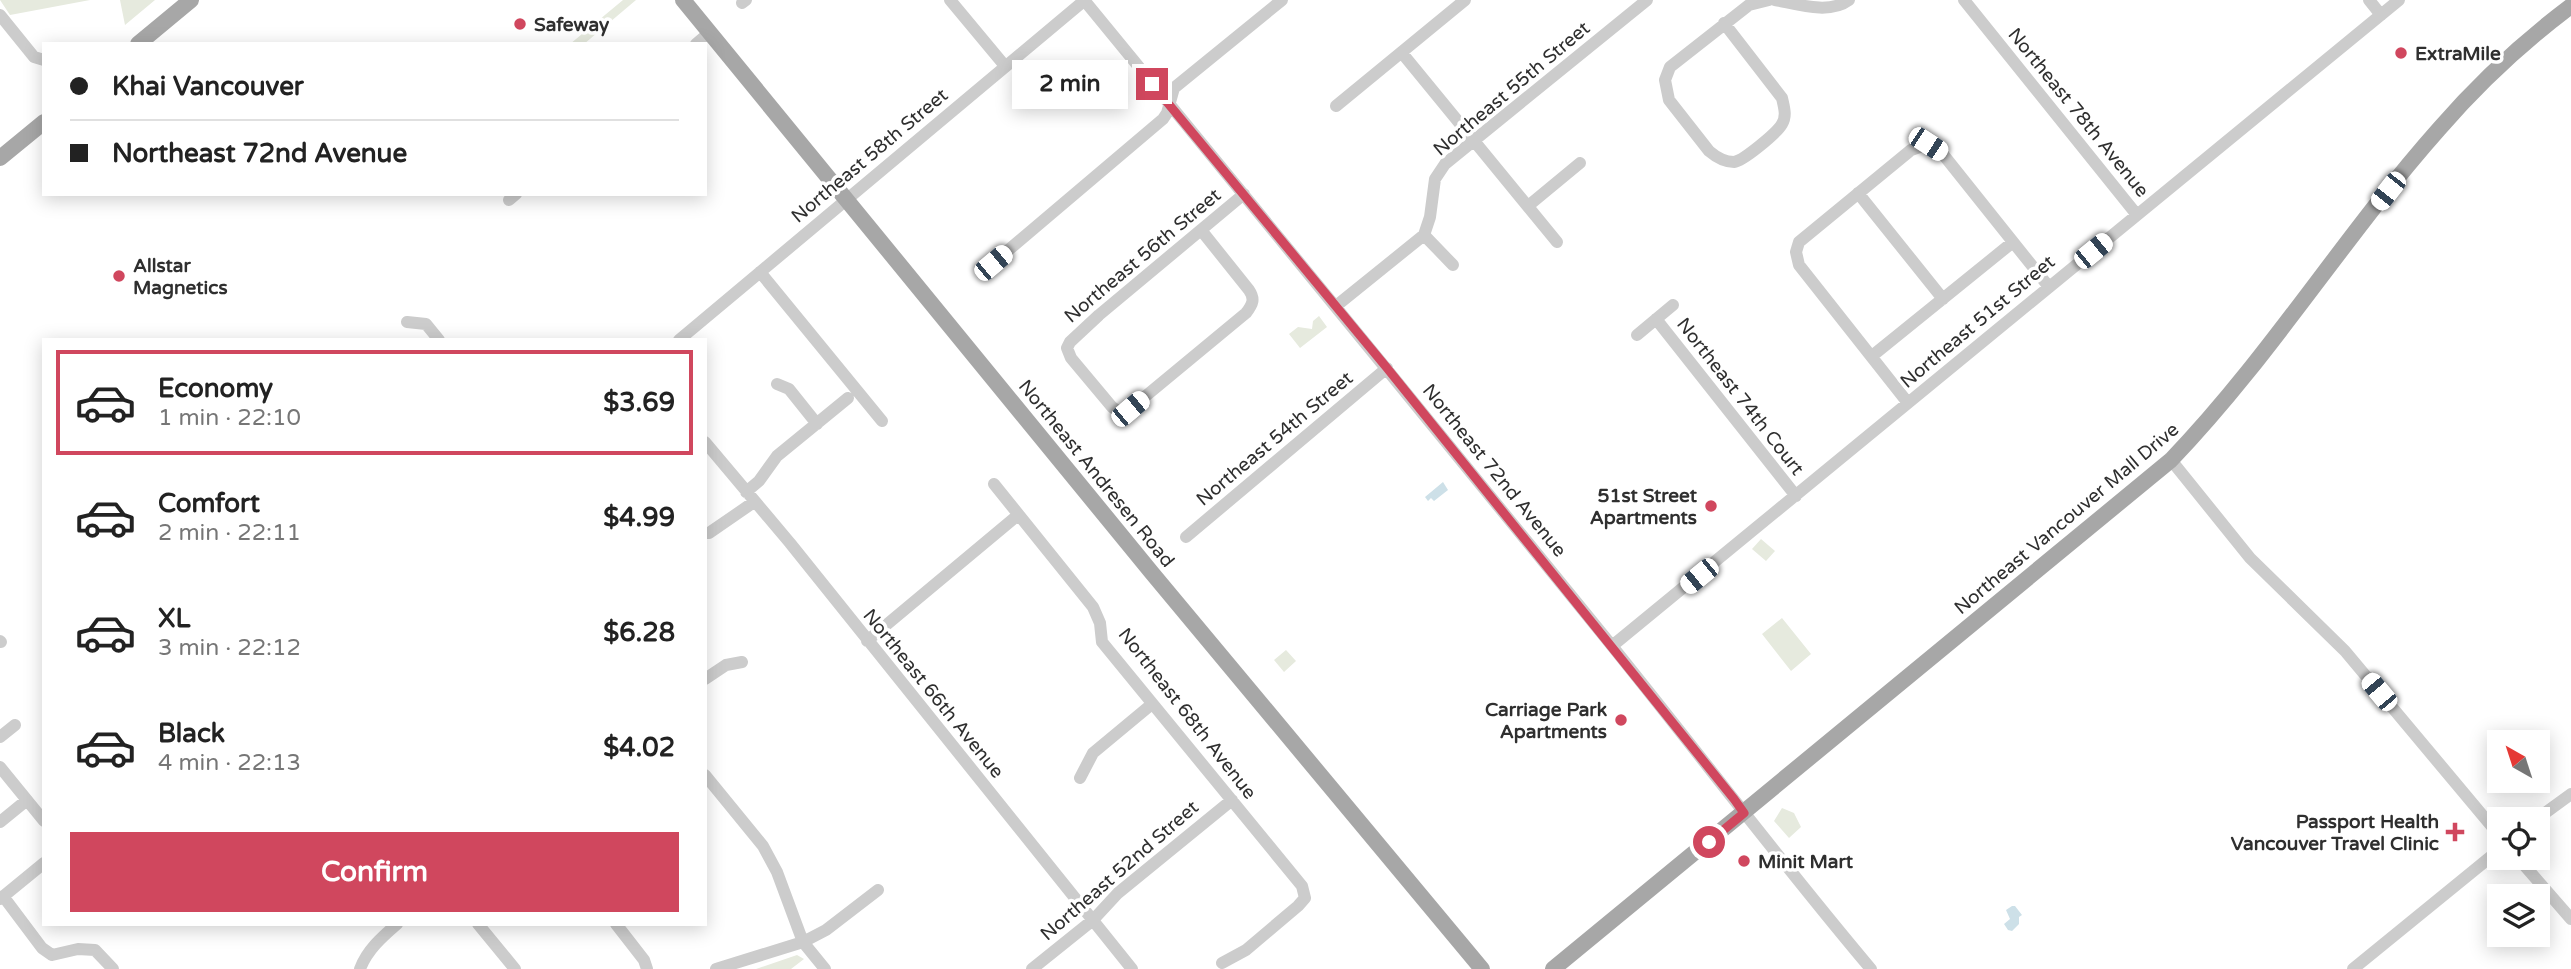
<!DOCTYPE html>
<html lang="en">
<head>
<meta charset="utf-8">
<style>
  body { margin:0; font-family:"Varela Round",sans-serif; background:#f2f2f2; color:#222; height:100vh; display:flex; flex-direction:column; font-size:26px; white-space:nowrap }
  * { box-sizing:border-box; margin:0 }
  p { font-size:23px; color:#767676 }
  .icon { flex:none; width:38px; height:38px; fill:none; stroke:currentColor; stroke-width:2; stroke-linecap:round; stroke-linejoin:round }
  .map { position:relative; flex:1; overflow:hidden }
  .details { position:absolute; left:42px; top:338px; width:665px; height:588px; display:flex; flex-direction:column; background:#fff; border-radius:0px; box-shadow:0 4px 18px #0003 }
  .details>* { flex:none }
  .banner { position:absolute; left:42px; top:42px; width:665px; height:154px; border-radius:0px; box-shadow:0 4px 18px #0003; display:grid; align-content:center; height:154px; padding:0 28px; background:#fff }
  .needle { width:46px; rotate:321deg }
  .fabs { position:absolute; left:2487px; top:730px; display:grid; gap:14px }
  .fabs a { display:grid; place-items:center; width:63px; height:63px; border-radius:0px; background:#fff; box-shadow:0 4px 18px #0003; font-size:35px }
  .end { position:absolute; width:32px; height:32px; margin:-16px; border:9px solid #d0475e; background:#fff; box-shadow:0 0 0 4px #fff }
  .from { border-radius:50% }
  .bubble { position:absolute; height:49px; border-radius:0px; background:#fff; box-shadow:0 4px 18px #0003; font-size:23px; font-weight:800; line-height:49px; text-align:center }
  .car { position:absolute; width:21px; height:42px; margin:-21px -10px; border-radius:9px; box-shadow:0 0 5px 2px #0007; background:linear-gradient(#fff 24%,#345 0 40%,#fff 0 76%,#345 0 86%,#fff 0) }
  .banner b { display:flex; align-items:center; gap:24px; height:66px; font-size:26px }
  .banner b+b { border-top:2px solid #e0e0e0 }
  .banner i { width:18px; height:18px; background:#222 }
  ul { padding:12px 0 0; list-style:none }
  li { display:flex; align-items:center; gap:21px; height:105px; margin:0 14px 10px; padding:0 14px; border:4px solid transparent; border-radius:0px }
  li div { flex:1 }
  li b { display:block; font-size:26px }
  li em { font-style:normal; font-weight:800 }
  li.on { border-color:#d0475e }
  li>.icon { width:63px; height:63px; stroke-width:1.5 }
  .action { display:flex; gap:14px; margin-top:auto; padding:14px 28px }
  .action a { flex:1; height:80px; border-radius:0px; background:#d0475e; color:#fff; font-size:28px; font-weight:800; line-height:80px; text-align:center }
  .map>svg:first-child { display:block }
  .green { fill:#e6eade }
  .water { fill:#cde0e8 }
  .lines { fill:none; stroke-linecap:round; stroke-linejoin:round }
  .minor { stroke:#ccc; stroke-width:12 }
  .major { stroke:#a7a7a7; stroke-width:16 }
  .route { stroke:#d0475e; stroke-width:9 }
  .poi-dot { fill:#d0475e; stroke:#fff; stroke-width:2.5 }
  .labels { text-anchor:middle; stroke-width:7; stroke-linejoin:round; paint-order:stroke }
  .poi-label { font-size:19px; font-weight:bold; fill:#2f2f2f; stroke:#fff; text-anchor:start }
  .street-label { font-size:19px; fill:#2f2f2f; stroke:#fff }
</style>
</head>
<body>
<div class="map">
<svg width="2571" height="969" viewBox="0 0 2571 969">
  <rect width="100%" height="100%" fill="#fff"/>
  <path class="green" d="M0,0h90l-80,15z
    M120,0h35l-30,25z
    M623,0h13l-52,44h-14z
    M1319,316l8,11 -27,21 -11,-14 9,-7 14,2 1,-8z
    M1761,539l14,12 -9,10 -14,-12z
    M1782,618l29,36 -20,17 -29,-37z
    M1286,650l10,11 -12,11 -10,-12z
    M1782,808l12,5 7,14 -12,11 -15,-17z
    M797,955l7,4 -13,10h-35z"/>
  <path class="water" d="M1443,482l5,8 -14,11 -3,-3 -3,3 -3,-4z
    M2012,906h3l7,9 -3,2v7l-7,7 -4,-1 -4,-6 6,-5 -4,-9z"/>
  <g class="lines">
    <path class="minor" d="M950,0l55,66
      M1084,0c173,212 348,423 520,636 90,111 175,224 267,333
      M1775,0c22,4 54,15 74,0
      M1964,0l173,215
      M2369,0l12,15
      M742,3l4,-3
      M0,15l34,42 10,3
      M1724,23l58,75c2,9 5,18 0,26 -5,9 -39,37 -48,38 -10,0 -18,-5 -25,-11l-40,-51 -4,-20 5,-13 79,-62 20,-5
      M696,44l14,-12
      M1402,53l155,189
      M1336,106l129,-106
      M1858,193l85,106
      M509,200l7,-6
      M1528,206l52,-43
      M1201,230l48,60c6,9 4,14 -3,23l-116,96 -9,4 -9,-6 -41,-49 -4,-10 3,-6 29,-27 145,-121
      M1424,235l29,30
      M993,263l170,-144 4,-6 7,-25 108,-88
      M760,272l122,149
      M1336,306l88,-71 6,-18 5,-38 10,-15 202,-164
      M1656,319l140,177
      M407,322l19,2 13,16
      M1637,335l36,-30
      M679,340l406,-340
      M1872,356l141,-114
      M777,384l12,5 28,35
      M1908,403l-109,-138 -3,-13 3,-10 112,-92 17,-6 14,9 107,134
      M705,442l85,101 342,426
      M2171,460l79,98 95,93 154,184
      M994,484l99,123 7,16 2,19 200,244 3,12 -7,8 -52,44 -24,13
      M746,492l13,-11 18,-25 71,-58
      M705,533h4l45,-31
      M1186,537l201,-169
      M0,641l1,1
      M867,641l151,-126
      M1612,646l787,-646
      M705,679l21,-14 16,-3
      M0,737l15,-12
      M0,767l44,54
      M705,775l58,71 14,26 26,70 22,27
      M1080,778l13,-25 59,-49
      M2537,819l34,-25
      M0,822l27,-22
      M2518,858l53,61
      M3,896l39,52 10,7 26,-6 17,1 18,19
      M0,899l44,-36
      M478,924l37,45
      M616,924l28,36 3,9
      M360,969c7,-19 22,-32 37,-45
      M716,969l87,-27 23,-12 52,-40
      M1032,969l61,-49 25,-27 114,-93
      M2353,969l146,-119"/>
    <path class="major" d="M683,0l469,573 330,396
      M138,44l53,-44
      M0,158l44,-36
      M1553,969l618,-509c99,-103 173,-224 268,-331 39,-45 84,-87 132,-123"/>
  </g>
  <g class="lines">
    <path class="route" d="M1152,84l235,284 347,431 10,14 -35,29"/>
  </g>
  <g class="poi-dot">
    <circle cx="520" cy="24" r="7"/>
    <circle cx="2401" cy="53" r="7"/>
    <circle cx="119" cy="276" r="7"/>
    <circle cx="1711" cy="506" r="7"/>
    <circle cx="1621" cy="720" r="7"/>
    <path d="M2451.5 821.5h7v7h7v7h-7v7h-7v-7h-7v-7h7z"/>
    <circle cx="1744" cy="861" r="7"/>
  </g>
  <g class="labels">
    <g class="poi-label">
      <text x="534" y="31">Safeway</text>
      <text x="2415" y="60">ExtraMile</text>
      <text x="133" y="272">Allstar<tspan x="133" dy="22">Magnetics</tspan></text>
      <text x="1697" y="502" text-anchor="end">51st Street<tspan x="1697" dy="22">Apartments</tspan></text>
      <text x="1607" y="716" text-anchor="end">Carriage Park<tspan x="1607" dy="22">Apartments</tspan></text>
      <text x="2439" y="828" text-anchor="end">Passport Health<tspan x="2439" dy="22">Vancouver Travel Clinic</tspan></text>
      <text x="1758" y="868">Minit Mart</text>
    </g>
    <g class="street-label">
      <text transform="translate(1511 88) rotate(-40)" y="7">Northeast 55th Street</text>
      <text transform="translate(2079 112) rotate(51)" y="7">Northeast 78th Avenue</text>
      <text transform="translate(869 155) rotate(-40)" y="7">Northeast 58th Street</text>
      <text transform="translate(1142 255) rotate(-40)" y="7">Northeast 56th Street</text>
      <text transform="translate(1977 321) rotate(-40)" y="7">Northeast 51st Street</text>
      <text transform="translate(1741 396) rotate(52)" y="7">Northeast 74th Court</text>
      <text transform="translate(1274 438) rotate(-40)" y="7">Northeast 54th Street</text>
      <text transform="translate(1495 470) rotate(51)" y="7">Northeast 72nd Avenue</text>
      <text transform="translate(1097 473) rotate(51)" y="7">Northeast Andresen Road</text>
      <text transform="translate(2066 518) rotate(-40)" y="7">Northeast Vancouver Mall Drive</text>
      <text transform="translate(934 693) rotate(51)" y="7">Northeast 66th Avenue</text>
      <text transform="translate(1188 713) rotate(52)" y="7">Northeast 68th Avenue</text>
      <text transform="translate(1119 870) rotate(-41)" y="7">Northeast 52nd Street</text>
    </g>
  </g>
</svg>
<div class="fabs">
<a><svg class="needle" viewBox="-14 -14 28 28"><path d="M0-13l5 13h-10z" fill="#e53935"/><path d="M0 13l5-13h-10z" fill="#767676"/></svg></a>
<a><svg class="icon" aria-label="locate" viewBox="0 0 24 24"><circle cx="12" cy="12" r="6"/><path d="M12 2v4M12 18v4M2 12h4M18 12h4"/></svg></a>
<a><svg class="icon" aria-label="layers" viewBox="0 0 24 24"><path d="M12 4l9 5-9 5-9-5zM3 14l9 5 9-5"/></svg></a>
</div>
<i class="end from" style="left:1709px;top:842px"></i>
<i class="end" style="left:1152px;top:84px"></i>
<div class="bubble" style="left:1012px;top:60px;width:116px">2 min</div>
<i class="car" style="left:1928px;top:144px;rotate:123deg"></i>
<i class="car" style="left:2388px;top:191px;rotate:218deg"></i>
<i class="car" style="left:2093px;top:251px;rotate:51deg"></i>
<i class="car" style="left:993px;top:263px;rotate:50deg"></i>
<i class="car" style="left:1130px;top:409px;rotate:50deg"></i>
<i class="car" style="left:1699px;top:576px;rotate:231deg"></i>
<i class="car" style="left:2379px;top:692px;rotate:320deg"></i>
<div class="banner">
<b><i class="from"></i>Khai Vancouver</b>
<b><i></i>Northeast 72nd Avenue</b>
</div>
<section class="details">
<ul>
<li class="on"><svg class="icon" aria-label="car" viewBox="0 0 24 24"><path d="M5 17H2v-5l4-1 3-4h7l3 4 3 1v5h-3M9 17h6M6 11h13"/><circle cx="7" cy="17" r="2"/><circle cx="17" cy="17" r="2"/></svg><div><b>Economy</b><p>1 min · 22:10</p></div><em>$3.69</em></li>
<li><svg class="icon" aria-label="car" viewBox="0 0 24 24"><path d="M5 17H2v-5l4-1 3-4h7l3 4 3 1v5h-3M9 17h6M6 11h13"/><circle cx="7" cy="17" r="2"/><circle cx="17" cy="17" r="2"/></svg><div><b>Comfort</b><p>2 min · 22:11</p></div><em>$4.99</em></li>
<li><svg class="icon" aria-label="car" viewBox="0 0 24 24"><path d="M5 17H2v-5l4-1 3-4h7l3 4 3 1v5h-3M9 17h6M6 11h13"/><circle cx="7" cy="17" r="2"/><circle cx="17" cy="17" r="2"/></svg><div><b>XL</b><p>3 min · 22:12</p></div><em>$6.28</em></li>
<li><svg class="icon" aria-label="car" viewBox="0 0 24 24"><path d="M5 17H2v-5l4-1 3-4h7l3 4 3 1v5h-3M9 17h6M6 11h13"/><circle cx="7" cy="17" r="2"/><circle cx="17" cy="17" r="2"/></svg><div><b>Black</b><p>4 min · 22:13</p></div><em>$4.02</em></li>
</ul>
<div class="action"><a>Confirm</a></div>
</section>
</div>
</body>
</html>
